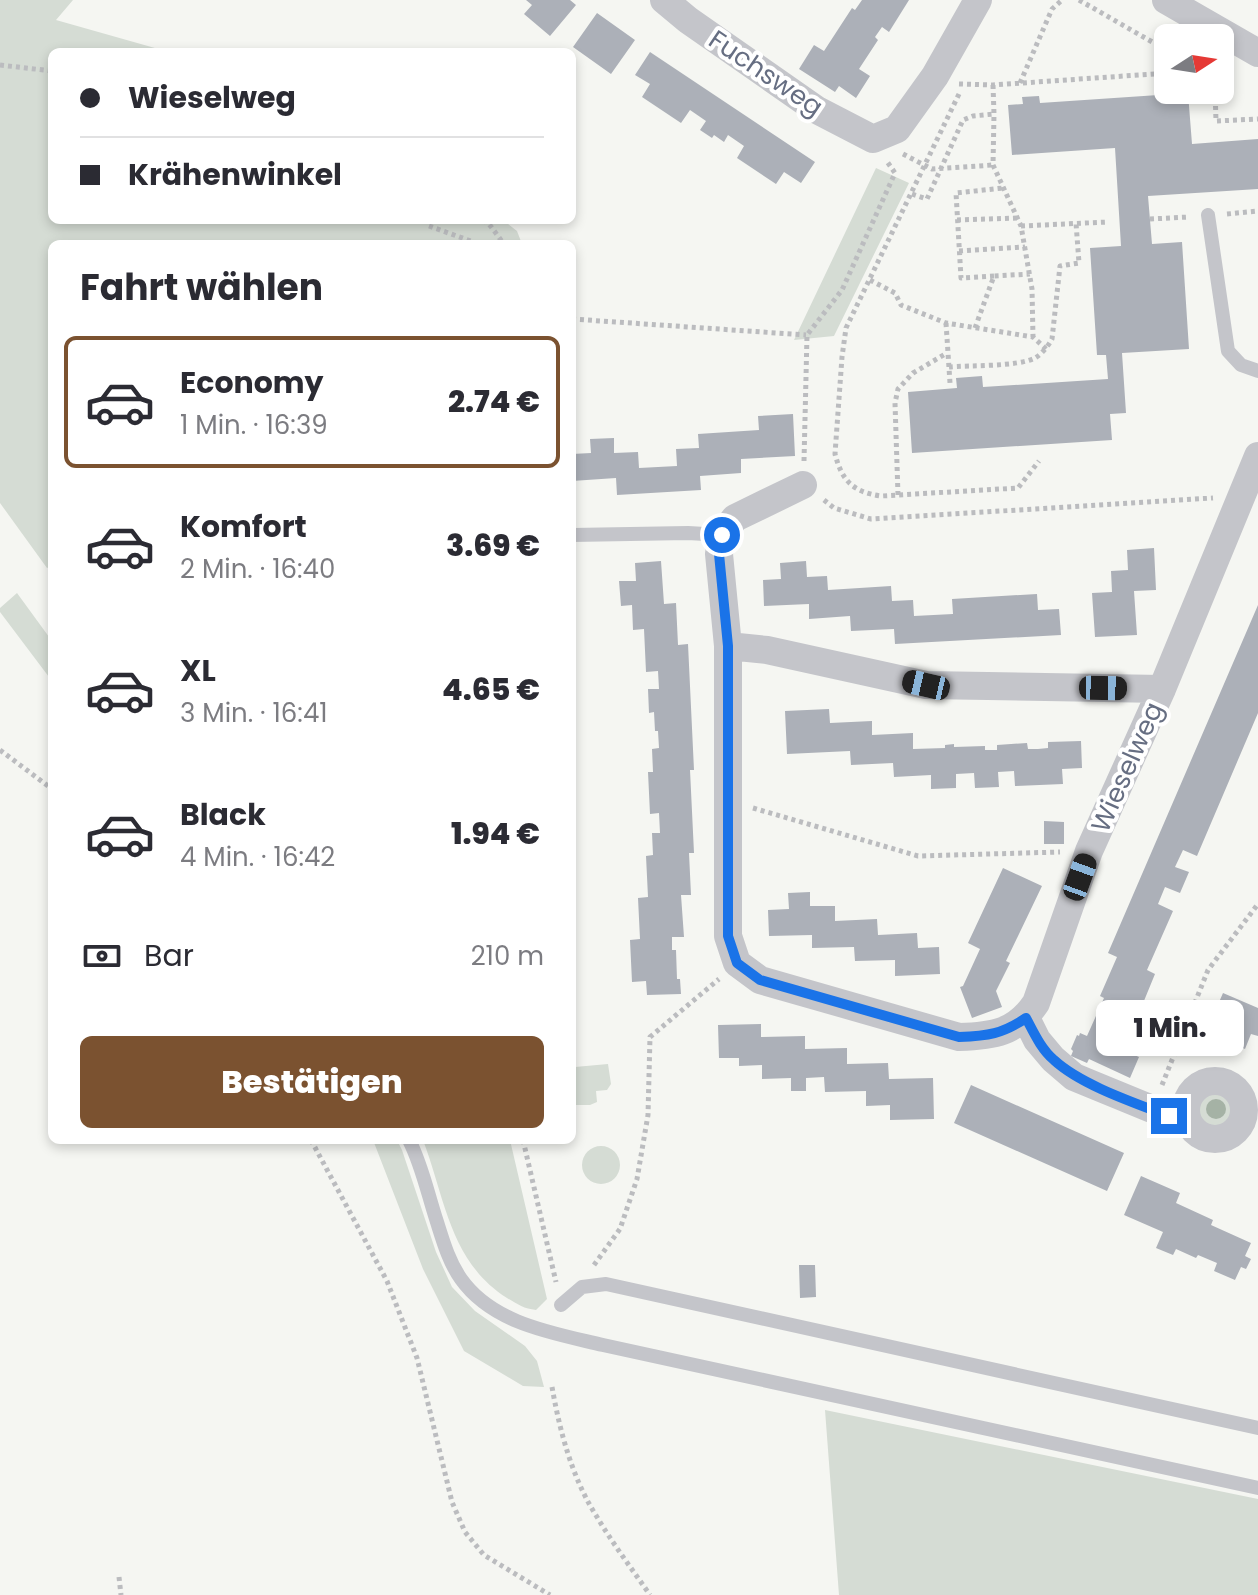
<!DOCTYPE html>
<html lang="de">
<head>
<meta charset="utf-8">
<style>
  body { margin:0; font-family:Poppins,sans-serif; background:#f7f7f7; color:#2b2b33; height:100vh; display:flex; flex-direction:column; font-size:30px; white-space:nowrap }
  * { box-sizing:border-box; margin:0 }
  p { font-size:26px; color:#7c7c81 }
  .icon { flex:none; width:44px; height:44px; fill:none; stroke:currentColor; stroke-width:2; stroke-linecap:round; stroke-linejoin:round }
  .map { position:relative; flex:1; overflow:hidden }
  .side { position:absolute; left:48px; top:240px; width:528px; height:904px; display:flex; flex-direction:column; background:#fff; border-radius:12px; box-shadow:0 4px 12px #0003 }
  .side>* { flex:none }
  .hud { position:absolute; left:48px; top:48px; width:528px; height:176px; border-radius:12px; box-shadow:0 4px 12px #0003; display:grid; align-content:center; height:176px; padding:0 32px; background:#fff }
  .needle { width:52px; rotate:78deg }
  .fabs { position:absolute; left:1154px; top:24px; display:grid; gap:16px }
  .fabs a { display:grid; place-items:center; width:80px; height:80px; border-radius:12px; background:#fff; box-shadow:0 4px 12px #0003; font-size:40px }
  .end { position:absolute; width:36px; height:36px; margin:-18px; border:10px solid #1a73e8; background:#fff; box-shadow:0 0 0 4px #fff }
  .from { border-radius:50% }
  .bubble { position:absolute; height:56px; border-radius:12px; background:#fff; box-shadow:0 4px 12px #0003; font-size:26px; font-weight:800; line-height:56px; text-align:center }
  .car { position:absolute; width:24px; height:48px; margin:-24px -12px; border-radius:10px; box-shadow:0 0 6px 2px #0007; background:linear-gradient(#222 24%,#8ab4d8 0 40%,#222 0 76%,#8ab4d8 0 86%,#222 0) }
  .hud b { display:flex; align-items:center; gap:28px; height:76px; font-size:30px }
  .hud b+b { border-top:2px solid #e1e1e2 }
  .hud i { width:20px; height:20px; background:#2b2b33 }
  ul { padding:0; list-style:none }
  li { display:flex; align-items:center; gap:24px; height:132px; margin:0 16px 12px; padding:0 16px; border:4px solid transparent; border-radius:12px }
  li div { flex:1 }
  li b { display:block; font-size:30px }
  li em { font-style:normal; font-weight:800 }
  li.on { border-color:#7b5230 }
  li>.icon { width:72px; height:72px; stroke-width:1.5 }
  h2 { padding:0 32px; font-size:36px; line-height:96px }
  .pay { display:flex; align-items:center; gap:20px; height:88px; padding:0 32px; font-size:30px }
  .pay p { margin-inline-start:auto }
  .button { display:flex; gap:16px; margin-top:auto; padding:16px 32px }
  .button a { flex:1; height:92px; border-radius:12px; background:#7b5230; color:#fff; font-size:32px; font-weight:800; line-height:92px; text-align:center }
  .map>svg:first-child { display:block }
  .green { fill:#d5dcd4 }
  .building { fill:#acb0b8 }
  .lines { fill:none; stroke-linecap:round; stroke-linejoin:round }
  .path { stroke:#bbbcbf; stroke-width:5; stroke-dasharray:4 4; stroke-linecap:butt }
  .service { stroke:#c4c5ca; stroke-width:14 }
  .minor { stroke:#c4c5ca; stroke-width:28 }
  .tree { fill:#a5b2a5 }
  .route { stroke:#1a73e8; stroke-width:10 }
  .labels { text-anchor:middle; stroke-width:8; stroke-linejoin:round; paint-order:stroke }
  .street-label { font-size:26px; fill:#666e82; stroke:#fff }
</style>
</head>
<body>
<div class="map">
<svg width="1258" height="1595" viewBox="0 0 1258 1595">
  <rect width="100%" height="100%" fill="#f5f6f2"/>
  <path class="green" d="M0,0h73l-17,20 113,32h-117v168h451l14,11 5,13h-470v322l-5,2 -47,-65z
    M876,168l33,15 -75,153 -40,4z
    M17,593l35,48v40l-52,-69v-4z
    M608,1064l3,20 -4,6 -11,1 1,11 -7,3h-14l-1,-38z
    M1195 1110a20 20 0 1 1 40 0a20 20 0 1 1-40 0Z
    M373,1140h24l5,10 34,102 16,35 23,24 50,35 12,15 7,26 -21,-1 -59,-35 -41,-82z
    M423,1140h87l37,159 -11,11c-12,-1 -19,-6 -29,-12 -57,-36 -62,-100 -84,-158z
    M582 1165a19 19 0 1 1 38 0a19 19 0 1 1-38 0Z
    M825,1410l433,89v96h-419z"/>
  <path class="building" d="M526,0h44l6,5 -26,31 -26,-22 8,-9z
    M862,0h47l-20,32 -7,-5 -7,10 3,3 -19,29 11,7 -14,22 -17,-12 -4,6 -36,-23 15,-24 10,6 28,-43 3,2z
    M597,13l38,27 -24,34 -38,-27z
    M650,52l165,110 -14,21 -17,-11 -8,12 -39,-26 7,-12 -16,-11 -4,7 -10,-7 -2,3 -12,-8 6,-9 -16,-11 -9,13 -39,-26 8,-13 -15,-9z
    M1188,93l4,51 66,-5v50l-110,7 4,48 30,-2 7,107 -67,4 4,60 -16,1 2,26 -200,13 -4,-61 49,-4 -1,-10 26,-2 1,11 125,-8 -2,-24h-9l-7,-107 31,-2 -6,-98 -103,7 -4,-50 15,-1 -1,-7 17,-1 1,7z
    M793,414l2,42 -54,3v14l-41,3 1,14 -84,5 -1,-17 -44,3v-27l19,-1 -1,-14 24,-1v15l24,-1 1,16 38,-2 -1,-17 23,-1 -1,-14 61,-4 -1,-14z
    M1154,548l2,42 -22,1 3,44 -42,2 -3,-44 20,-1 -1,-21 17,-1 -1,-20z
    M661,561l3,43 12,-1 2,42 10,-1 6,126h-4l4,83h-5l2,42h-10l3,42h-12v13h4l1,29h3l1,15 -34,1 -1,-14 -14,1 -2,-42 10,-1 -2,-41 10,-1 -2,-41 7,-1 -1,-22h8l-1,-20 -9,1 -2,-42h5l-1,-23 7,-1 -1,-17h-3l-1,-19 -5,1 -1,-24h11l-1,-18 -12,1 -2,-43 -11,1 -1,-25 -11,1 -2,-25h17l-1,-18z
    M806,561l1,16 20,-1 1,14 63,-4 1,15 21,-1 1,16 39,-2 -1,-15 85,-5 1,16 21,-1 2,26 -166,9 -1,-15 -43,2 -1,-15 -41,3v-15l-45,2 -1,-26 18,-1 -1,-16z
    M1258,605v108l-61,143 -14,-6 -8,17 14,5 -9,21 -15,-6 -7,17 15,7 -26,59 8,4 -16,39 8,4 -15,37 7,3 -9,21 -41,-19 -2,4 -16,-7 2,-5 -2,-2 6,-14 2,1 1,-3 7,3 17,-38 -4,-2 17,-39 -9,-4z
    M829,709l1,14 42,-2v14l41,-2v16l32,-1v-3l9,-1v3l31,-1v4h12v-5l30,-2 1,6h10l10,-1v-6l33,-1 1,27 -20,1 1,15 -48,2 -1,-15 -16,1 1,15 -24,1 -1,-15 -18,1v14l-25,1v-14l-37,2 -1,-14 -42,2 -1,-14 -63,3 -2,-43z
    M1044,821l20,1v22h-20z
    M1003,868l39,18 -36,75 4,2 -14,28 6,16 -30,11 -12,-31 3,-1 17,-37 -12,-6z
    M810,892v14h25v15l42,-2 1,16 39,-2 1,15 21,-1 1,27 -45,2v-16l-40,1 -1,-14 -42,1v-13l-43,1 -1,-26 21,-1 -1,-16z
    M1223,993l35,15v28l-7,-2 -6,15 -39,-17z
    M761,1024v13l44,-1v13l42,-1v16l41,-1 1,16 44,-1 1,41 -44,1v-15l-24,1v-15l-41,1 -1,-15 -18,1v13h-15v-13l-29,1v-14l-23,1v-8h-20l-1,-33z
    M971,1085l153,68 -17,38 -153,-68z
    M1141,1176l39,17 -4,10 37,17 -2,5 40,18 -6,13 6,3 -5,10 -5,-2 -6,13 -21,-9 3,-8 -19,-8 -2,3 -20,-9 -3,6 -17,-7 7,-16 -39,-17z
    M799,1265h16l1,32 -16,1z"/>
  <g class="lines">
    <path class="path" d="M1079,0l89,51
      M0,65l52,6
      M1020,83l32,-74 10,-9
      M959,84l34,1 175,-12
      M993,85l1,29 -1,51 28,61 11,63 1,48
      M1215,90l1,31 42,-2
      M959,94l-113,234 -4,29 -7,97c7,27 18,38 46,42l137,-8 21,-27
      M903,154l29,15 61,-4
      M912,194l15,5 36,-79 10,-4 21,-2
      M1227,214l31,-3
      M1150,219l39,-2
      M483,220l6,4 15,20
      M957,220l60,-2
      M429,226l50,18
      M1021,226l87,-4
      M959,251l66,-4
      M994,276l-33,2 -5,-85 47,-5
      M870,280l25,13 6,12 45,18 87,14 13,12
      M572,319l234,16
      M946,323l4,60
      M975,328l19,-52 36,-2
      M949,367c22,-2 67,0 86,-9 7,-4 13,-12 17,-19l8,-73 19,-3 -3,-40
      M804,461l3,-126 35,-45 53,-117 -9,-13
      M898,495l-3,-92 3,-14 15,-16 34,-20
      M824,500l10,8 37,11 342,-21
      M0,750l52,39
      M753,808l165,48 142,-4
      M1162,1085l46,-115 50,-66
      M1243,1116l15,-2
      M311,1140l76,141 30,77 35,144 13,30 19,23 66,40
      M523,1140l33,142
      M594,1265l26,-36 17,-50 11,-64 2,-78 69,-58
      M552,1387c8,45 20,91 45,130 16,27 35,52 53,78
      M119,1577l2,18"/>
    <path class="service" d="M1208,215l20,136 13,14 17,6
      M572,535l116,-2 34,2
      M409,1140c13,25 19,55 28,82 6,19 12,40 24,57 32,45 92,54 142,66l655,143
      M561,1305l21,-18 24,-3 652,144"/>
    <path class="minor" d="M664,0l24,20 129,90 56,29 24,-10 38,-53 43,-76
      M1166,0l92,53
      M803,485l-68,33 -13,17 -3,19 9,92v290l9,27 23,17 199,57c34,-1 57,-4 77,-34l53,-152 73,-162 96,-233
      M728,646l39,4 159,35 236,4
      M1026,1018l11,22 16,19 21,18 95,39 18,3
      M1186 1110a29 29 0 1 1 58 0a29 29 0 1 1-58 0Z"/>
  </g>
  <circle class="tree" cx="1216" cy="1109" r="10"/>
  <g class="lines">
    <path class="route" d="M722,535l-3,19 9,92v290l9,27 23,17 199,57c29,-1 43,-3 67,-19 8,15 15,31 28,42 27,25 81,43 115,56"/>
  </g>
  <g class="labels">
    <g class="street-label">
      <text transform="translate(766 73) rotate(34)" y="9">Fuchsweg</text>
      <text transform="translate(1127 767) rotate(-66)" y="9">Wieselweg</text>
    </g>
  </g>
</svg>
<div class="fabs">
<a><svg class="needle" viewBox="-14 -14 28 28"><path d="M0-13l5 13h-10z" fill="#e53935"/><path d="M0 13l5-13h-10z" fill="#7c7c81"/></svg></a>
</div>
<i class="end from" style="left:722px;top:535px"></i>
<i class="end" style="left:1169px;top:1116px"></i>
<div class="bubble" style="left:1096px;top:1000px;width:148px">1 Min.</div>
<i class="car" style="left:926px;top:685px;rotate:283deg"></i>
<i class="car" style="left:1103px;top:688px;rotate:91deg"></i>
<i class="car" style="left:1080px;top:877px;rotate:20deg"></i>
<div class="hud">
<b><i class="from"></i>Wieselweg</b>
<b><i></i>Krähenwinkel</b>
</div>
<section class="side">
<h2>Fahrt wählen</h2>
<ul>
<li class="on"><svg class="icon" aria-label="car" viewBox="0 0 24 24"><path d="M5 17H2v-5l4-1 3-4h7l3 4 3 1v5h-3M9 17h6M6 11h13"/><circle cx="7" cy="17" r="2"/><circle cx="17" cy="17" r="2"/></svg><div><b>Economy</b><p>1 Min. · 16:39</p></div><em>2.74 €</em></li>
<li><svg class="icon" aria-label="car" viewBox="0 0 24 24"><path d="M5 17H2v-5l4-1 3-4h7l3 4 3 1v5h-3M9 17h6M6 11h13"/><circle cx="7" cy="17" r="2"/><circle cx="17" cy="17" r="2"/></svg><div><b>Komfort</b><p>2 Min. · 16:40</p></div><em>3.69 €</em></li>
<li><svg class="icon" aria-label="car" viewBox="0 0 24 24"><path d="M5 17H2v-5l4-1 3-4h7l3 4 3 1v5h-3M9 17h6M6 11h13"/><circle cx="7" cy="17" r="2"/><circle cx="17" cy="17" r="2"/></svg><div><b>XL</b><p>3 Min. · 16:41</p></div><em>4.65 €</em></li>
<li><svg class="icon" aria-label="car" viewBox="0 0 24 24"><path d="M5 17H2v-5l4-1 3-4h7l3 4 3 1v5h-3M9 17h6M6 11h13"/><circle cx="7" cy="17" r="2"/><circle cx="17" cy="17" r="2"/></svg><div><b>Black</b><p>4 Min. · 16:42</p></div><em>1.94 €</em></li>
</ul>
<div class="pay"><svg class="icon" aria-label="cash" viewBox="0 0 24 24"><path d="M3 7h18v10H3z"/><circle cx="12" cy="12" r="2"/></svg>Bar<p>210 m</p></div>
<div class="button"><a>Bestätigen</a></div>
</section>
</div>
</body>
</html>
